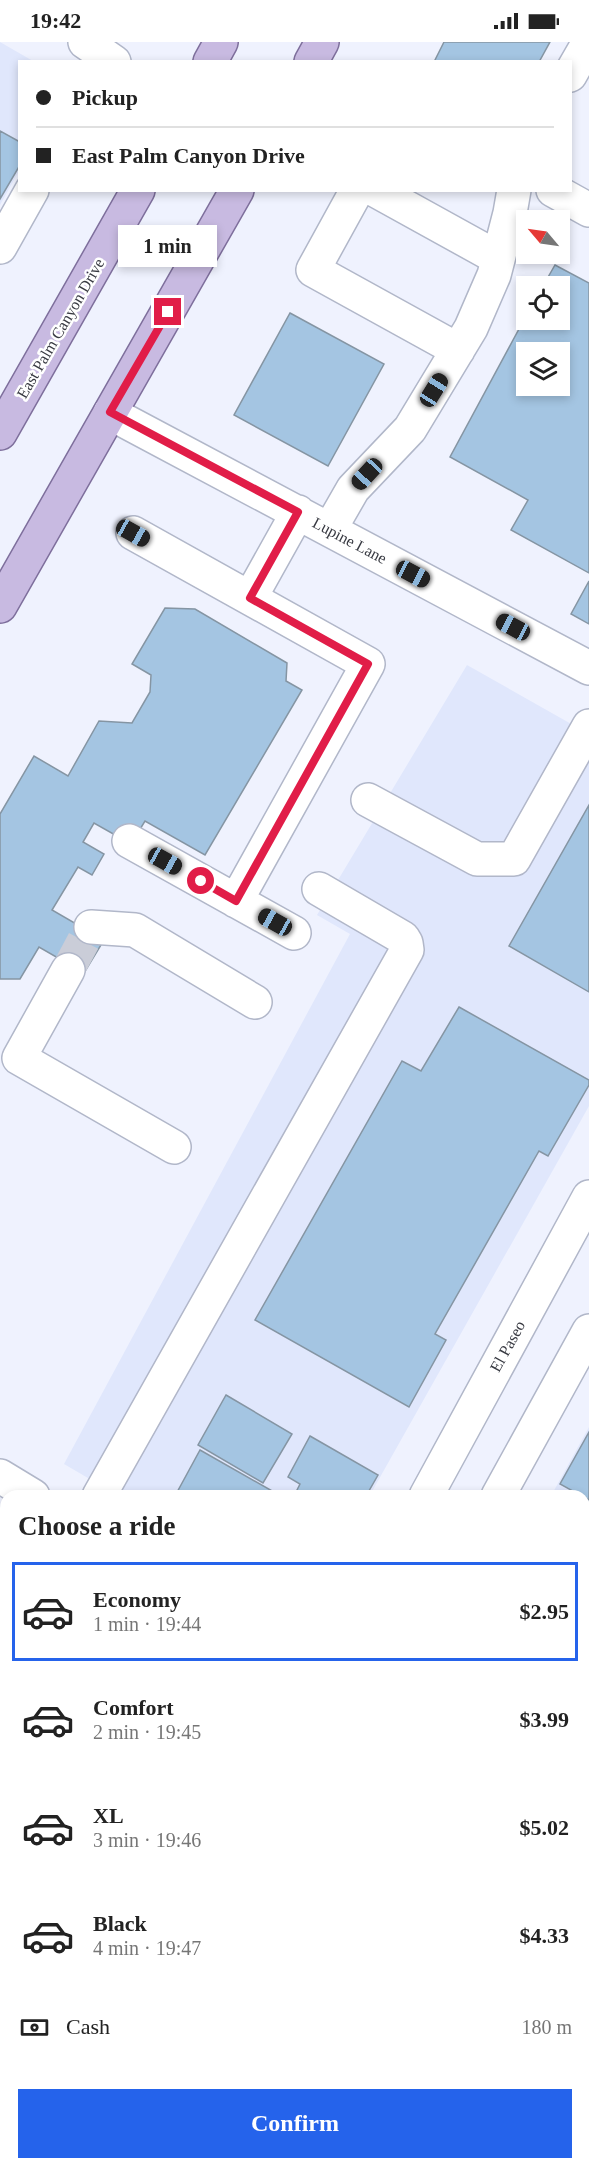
<!DOCTYPE html>
<html lang="en">
<head>
<meta charset="utf-8">
<style>
  body { margin:0; font-family:Georgia,serif; background:#f6f6f6; color:#222; height:100vh; display:flex; flex-direction:column; font-size:22px; white-space:nowrap }
  * { box-sizing:border-box; margin:0 }
  p { font-size:20px; color:#767676 }
  .icon { flex:none; width:33px; height:33px; fill:none; stroke:currentColor; stroke-width:2; stroke-linecap:round; stroke-linejoin:round }
  .map { position:relative; flex:1; overflow:hidden }
  .panel { position:absolute; left:0px; top:1448px; width:590px; height:680px; display:flex; flex-direction:column; background:#fff; border-radius:18px 18px 0 0; box-shadow:0 3px 9px #0003 }
  .panel>* { flex:none }
  .hud { position:absolute; left:18px; top:18px; width:554px; height:132px; border-radius:0px; box-shadow:0 3px 9px #0003; display:grid; align-content:center; height:132px; padding:0 18px; background:#fff }
  .needle { width:39px; rotate:299deg }
  .fabs { position:absolute; left:516px; top:168px; display:grid; gap:12px }
  .fabs a { display:grid; place-items:center; width:54px; height:54px; border-radius:0px; background:#fff; box-shadow:0 3px 9px #0003; font-size:30px }
  .end { position:absolute; width:27px; height:27px; margin:-14px; border:8px solid #e11d48; background:#fff; box-shadow:0 0 0 3px #fff }
  .from { border-radius:50% }
  .bubble { position:absolute; height:42px; border-radius:0px; background:#fff; box-shadow:0 3px 9px #0003; font-size:20px; font-weight:700; line-height:42px; text-align:center }
  .car { position:absolute; width:18px; height:36px; margin:-18px -9px; border-radius:8px; box-shadow:0 0 4px 2px #0007; background:linear-gradient(#222 24%,#8ab4d8 0 40%,#222 0 76%,#8ab4d8 0 86%,#222 0) }
  .hud b { display:flex; align-items:center; gap:21px; height:57px; font-size:22px }
  .hud b+b { border-top:2px solid #e0e0e0 }
  .hud i { width:15px; height:15px; background:#222 }
  ul { padding:0; list-style:none }
  li { display:flex; align-items:center; gap:18px; height:99px; margin:0 12px 9px; padding:0 6px; border:3px solid transparent; border-radius:0px }
  li div { flex:1 }
  li b { display:block; font-size:22px }
  li em { font-style:normal; font-weight:700 }
  li.on { border-color:#2563eb }
  li>.icon { width:54px; height:54px; stroke-width:1.5 }
  h2 { padding:0 18px; font-size:27px; line-height:72px }
  .pay { display:flex; align-items:center; gap:15px; height:66px; padding:0 18px; font-size:22px }
  .pay p { margin-inline-start:auto }
  .action { display:flex; gap:12px; margin-top:auto; padding:12px 18px }
  .action a { flex:1; height:69px; border-radius:0px; background:#2563eb; color:#fff; font-size:24px; font-weight:700; line-height:69px; text-align:center }
  .status { display:flex; justify-content:space-between; align-items:center; height:42px; padding:0 30px; background:#fff; direction:ltr }
  .status svg { height:16px; fill:currentColor }
  .map>svg:first-child { display:block }
  .built { fill:#e0e7fc }
  .building { fill:#a4c5e2; stroke:#8595a3; stroke-width:1.5; fill-rule:evenodd }
  .lines { fill:none; stroke-linecap:round; stroke-linejoin:round }
  .minor-tunnel { stroke:#cacdd8; stroke-width:33; stroke-dasharray:33 16; stroke-linecap:butt }
  .minor-casing { stroke:#b1b7c9; stroke-width:36 }
  .major-casing { stroke:#7e6f9c; stroke-width:36 }
  .minor { stroke:#fff; stroke-width:33 }
  .major { stroke:#c8bae1; stroke-width:33 }
  .route { stroke:#e11d48; stroke-width:8 }
  .labels { text-anchor:middle; stroke-width:5; stroke-linejoin:round; paint-order:stroke }
  .street-label { font-size:16px; fill:#383a42; stroke:#fff }
</style>
</head>
<body>
<div class="status"><b>19:42</b><svg viewBox="0 0 49 12"><path d="M0 12V9h3v3zM5 12V6h3v6zM10 12V3h3v9zM15 12V0h3v12zM26 1h20v11H26zM47 4h2v5h-2z"/></svg></div>
<div class="map">
<svg width="589" height="2126" viewBox="0 0 589 2126">
  <rect width="100%" height="100%" fill="#eff2fe"/>
  <path class="built" d="M0,0l33,19 -13,1 -1,109 -19,34z
    M467,623l122,69v372l-219,389h-253l-53,-31 286,-530 -33,-19z
    M589,1385v442l-5,-9v-364h-33z
    M0,1491l6,3v627h6l-3,5h-9z
    M184,2121h234l-3,5h-234z"/>
  <path class="building" d="M444,0h106l-11,20h-105z
    M0,89l20,11v23l-20,34z
    M555,223l34,18v290l-78,-43 17,-30 -78,-43 76,-141v4h34v-34h-17zM526,310h34v34h-34z
    M290,271l94,51 -56,102 -94,-51z
    M589,539v43l-18,-10z
    M165,566l30,1 92,54 -1,18 16,9 -97,165 -60,-34 -14,23 -37,-21 -11,19 21,12 -12,21 -14,-8 -26,43 52,30 -20,33 -45,-26 -19,32h-20v-165l34,-58 34,20 31,-55 33,2 18,-31 1,-17 -19,-11z
    M589,763v187l-80,-46z
    M459,965l130,73v5l-41,71 -9,-5 -104,183 11,6 -37,67 -154,-87 147,-259 19,10z
    M226,1353l66,39 -29,49 -65,-38z
    M589,1390v68l-29,-16z
    M310,1394l68,39 -12,21h-72l6,-12 -12,-7z
    M200,1408l81,46h-106z
    M584,1497l5,3v149l-5,10z
    M584,1672l5,3v99l-5,-3z
    M6,1694l1,427 -3,5h-4v-422z
    M199,2121h118l-3,5h-118z"/>
  <g class="lines">
    <path class="minor-tunnel" d="M68,928l23,-43"/>
    <g class="minor-casing">
      <path id="minor" d="M85,0l29,20
        M570,33l19,-33
        M357,148l-44,80 145,80
        M375,148l123,68
        M553,148l36,20
        M0,205l32,-57
        M110,371l479,255
        M330,487l23,-40 57,-60 61,-101 23,-53 16,-62 4,-23
        M133,491l235,131 -132,237
        M250,556l48,-86
        M368,758l109,59h37l75,-133
        M129,799l165,92
        M91,885l44,3 120,72
        M68,928l-49,88 155,89
        M0,1434l33,20
        M99,1454l308,-546 -1,-7 -3,-5 -84,-49
        M426,1454l163,-299
        M498,1454l91,-165
        M584,1893l5,8
        M584,2014l5,-3
        M60,2126l2,-5
        M129,2126l3,-5
        M372,2126l4,-5"/>
    </g>
    <g class="major-casing">
      <path id="major" d="M210,20l11,-20
        M311,20l11,-20
        M0,391l138,-243
        M0,564l237,-416"/>
    </g>
    <use href="#minor" class="minor"/>
    <use href="#major" class="major"/>
  </g>
  <g class="lines">
    <path class="route" d="M168,270l-58,100 188,100 -48,86 118,66 -132,237 -35,-20"/>
  </g>
  <g class="labels">
    <g class="street-label">
      <text transform="translate(60 286) rotate(-60)" y="6">East Palm Canyon Drive</text>
      <text transform="translate(350 498) rotate(28)" y="6">Lupine Lane</text>
      <text transform="translate(507 1304) rotate(-61)" y="6">El Paseo</text>
    </g>
  </g>
</svg>
<div class="fabs">
<a><svg class="needle" viewBox="-14 -14 28 28"><path d="M0-13l5 13h-10z" fill="#e53935"/><path d="M0 13l5-13h-10z" fill="#767676"/></svg></a>
<a><svg class="icon" aria-label="locate" viewBox="0 0 24 24"><circle cx="12" cy="12" r="6"/><path d="M12 2v4M12 18v4M2 12h4M18 12h4"/></svg></a>
<a><svg class="icon" aria-label="layers" viewBox="0 0 24 24"><path d="M12 4l9 5-9 5-9-5zM3 14l9 5 9-5"/></svg></a>
</div>
<i class="end from" style="left:201px;top:839px"></i>
<i class="end" style="left:168px;top:270px"></i>
<div class="bubble" style="left:118px;top:183px;width:99px">1 min</div>
<i class="car" style="left:434px;top:348px;rotate:32deg"></i>
<i class="car" style="left:367px;top:432px;rotate:223deg"></i>
<i class="car" style="left:133px;top:491px;rotate:119deg"></i>
<i class="car" style="left:413px;top:532px;rotate:118deg"></i>
<i class="car" style="left:513px;top:585px;rotate:298deg"></i>
<i class="car" style="left:165px;top:819px;rotate:119deg"></i>
<i class="car" style="left:275px;top:880px;rotate:299deg"></i>
<div class="hud">
<b><i class="from"></i>Pickup</b>
<b><i></i>East Palm Canyon Drive</b>
</div>
<section class="panel">
<h2>Choose a ride</h2>
<ul>
<li class="on"><svg class="icon" aria-label="car" viewBox="0 0 24 24"><path d="M5 17H2v-5l4-1 3-4h7l3 4 3 1v5h-3M9 17h6M6 11h13"/><circle cx="7" cy="17" r="2"/><circle cx="17" cy="17" r="2"/></svg><div><b>Economy</b><p>1 min · 19:44</p></div><em>$2.95</em></li>
<li><svg class="icon" aria-label="car" viewBox="0 0 24 24"><path d="M5 17H2v-5l4-1 3-4h7l3 4 3 1v5h-3M9 17h6M6 11h13"/><circle cx="7" cy="17" r="2"/><circle cx="17" cy="17" r="2"/></svg><div><b>Comfort</b><p>2 min · 19:45</p></div><em>$3.99</em></li>
<li><svg class="icon" aria-label="car" viewBox="0 0 24 24"><path d="M5 17H2v-5l4-1 3-4h7l3 4 3 1v5h-3M9 17h6M6 11h13"/><circle cx="7" cy="17" r="2"/><circle cx="17" cy="17" r="2"/></svg><div><b>XL</b><p>3 min · 19:46</p></div><em>$5.02</em></li>
<li><svg class="icon" aria-label="car" viewBox="0 0 24 24"><path d="M5 17H2v-5l4-1 3-4h7l3 4 3 1v5h-3M9 17h6M6 11h13"/><circle cx="7" cy="17" r="2"/><circle cx="17" cy="17" r="2"/></svg><div><b>Black</b><p>4 min · 19:47</p></div><em>$4.33</em></li>
</ul>
<div class="pay"><svg class="icon" aria-label="cash" viewBox="0 0 24 24"><path d="M3 7h18v10H3z"/><circle cx="12" cy="12" r="2"/></svg>Cash<p>180 m</p></div>
<div class="action"><a>Confirm</a></div>
</section>
</div>
</body>
</html>
